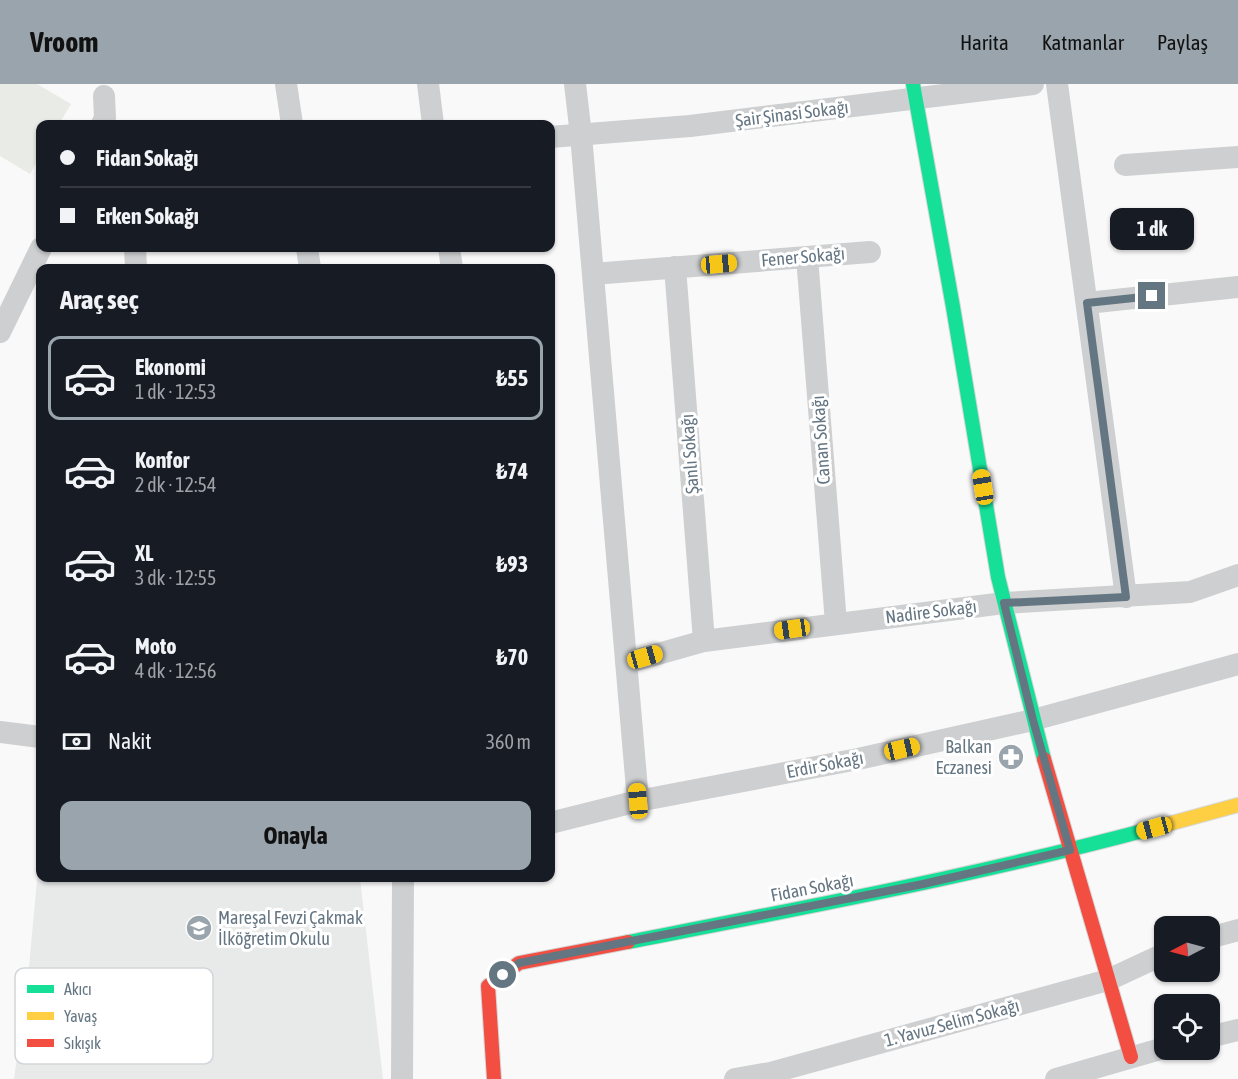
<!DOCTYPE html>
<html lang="tr">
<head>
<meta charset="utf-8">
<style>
  body { margin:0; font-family:"Asap Condensed",sans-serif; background:#20242c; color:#f1f3f6; height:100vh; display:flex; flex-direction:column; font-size:22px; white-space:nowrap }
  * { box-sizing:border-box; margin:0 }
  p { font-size:20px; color:#9ea1a6 }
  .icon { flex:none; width:33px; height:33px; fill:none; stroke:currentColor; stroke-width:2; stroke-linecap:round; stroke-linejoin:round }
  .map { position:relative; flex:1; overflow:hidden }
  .side { position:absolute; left:36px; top:180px; width:519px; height:618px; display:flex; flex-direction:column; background:#171b24; border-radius:12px; box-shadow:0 2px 4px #0004 }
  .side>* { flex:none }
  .guide { position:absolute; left:36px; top:36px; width:519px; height:132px; border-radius:12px; box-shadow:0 2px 4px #0004; display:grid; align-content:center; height:132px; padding:0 24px; background:#171b24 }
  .needle { width:39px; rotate:264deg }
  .tools { position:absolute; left:1154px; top:832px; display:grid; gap:12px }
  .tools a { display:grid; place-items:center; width:66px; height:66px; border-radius:12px; background:#171b24; box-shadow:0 2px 4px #0004; font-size:30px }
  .end { position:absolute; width:27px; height:27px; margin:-14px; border:8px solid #657683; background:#fff; box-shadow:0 0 0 3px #fff }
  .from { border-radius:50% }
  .bubble { position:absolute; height:42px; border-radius:12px; background:#171b24; box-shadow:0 2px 4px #0004; font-size:20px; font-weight:700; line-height:42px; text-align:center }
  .car { position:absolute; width:18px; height:36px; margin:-18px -9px; border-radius:8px; box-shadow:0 0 4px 2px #0007; background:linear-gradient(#f5c518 24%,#345 0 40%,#f5c518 0 76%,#345 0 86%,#f5c518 0) }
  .guide b { display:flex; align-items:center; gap:21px; height:57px; font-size:22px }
  .guide b+b { border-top:2px solid #363941 }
  .guide i { width:15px; height:15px; background:#f1f3f6 }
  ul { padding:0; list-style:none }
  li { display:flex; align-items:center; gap:18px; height:84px; margin:0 12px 9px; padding:0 12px; border:3px solid transparent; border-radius:12px }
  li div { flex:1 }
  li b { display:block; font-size:22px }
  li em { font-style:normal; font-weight:700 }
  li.selected { border-color:#99a4ac }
  li>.icon { width:54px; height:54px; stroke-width:1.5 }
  h2 { padding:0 24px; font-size:27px; line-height:72px }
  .pay { display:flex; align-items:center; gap:15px; height:66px; padding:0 24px; font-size:22px }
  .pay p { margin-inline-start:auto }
  .button { display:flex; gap:12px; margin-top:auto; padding:12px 24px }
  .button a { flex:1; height:69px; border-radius:12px; background:#99a4ac; color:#111; font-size:24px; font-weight:700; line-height:69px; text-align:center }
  header { display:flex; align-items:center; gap:36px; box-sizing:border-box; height:84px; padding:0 30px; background:#99a4ac; color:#111 }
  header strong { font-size:28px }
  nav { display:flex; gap:33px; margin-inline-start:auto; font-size:21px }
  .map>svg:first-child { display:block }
  .built { fill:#e8e9e9 }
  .green { fill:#e8ebe6 }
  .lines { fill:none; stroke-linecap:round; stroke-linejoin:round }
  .fast-casing { stroke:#d5d6d7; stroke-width:16 }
  .slow-casing { stroke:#d5d6d7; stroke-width:16 }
  .jam-casing { stroke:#d5d6d7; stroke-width:16 }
  .street { stroke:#cecfd0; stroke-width:22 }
  .fast { stroke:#16e098; stroke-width:14 }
  .slow { stroke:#ffcf43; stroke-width:14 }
  .jam { stroke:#f24e42; stroke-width:14 }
  .route { stroke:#657683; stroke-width:8 }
  .labels { text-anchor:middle; stroke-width:6; stroke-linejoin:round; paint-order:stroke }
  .street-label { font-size:18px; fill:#657683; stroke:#fff }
  .poi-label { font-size:18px; fill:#657683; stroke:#fff; text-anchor:end }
  .key { fill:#fff; stroke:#d1d6da; stroke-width:1.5 }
  .key-label { font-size:16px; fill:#657683 }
</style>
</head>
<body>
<header>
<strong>Vroom</strong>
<nav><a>Harita</a><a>Katmanlar</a><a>Paylaş</a></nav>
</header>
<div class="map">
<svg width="1238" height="995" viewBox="0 0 1238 995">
  <rect width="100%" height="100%" fill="#f9f9f9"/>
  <path class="built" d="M40,763v31h320l23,201h-369l14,-101z"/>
  <path class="green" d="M0,0h37l34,20 -12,20h-19v32l-10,18 -30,-18z"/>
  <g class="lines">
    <g class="fast-casing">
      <path id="fast" d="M913,0l40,223 45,270 46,182
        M628,858c175,-34 350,-67 522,-113"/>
    </g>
    <g class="slow-casing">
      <path id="slow" d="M1150,745l88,-24"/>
    </g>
    <g class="jam-casing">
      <path id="jam" d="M1044,675l87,298
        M494,995l-6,-93 31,-23 109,-21"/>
    </g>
    <path class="street" d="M286,0l6,40
      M428,0l5,40
      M575,0l6,51 57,666
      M1057,0l69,513
      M102,40l3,-6 -1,-22
      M550,53l140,-11 343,-42
      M1125,81l113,-8
      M135,164l1,20
      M307,164l3,20
      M449,164l3,20
      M807,173l29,366
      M675,183l29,374
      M593,190l277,-22
      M1087,219l151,-16
      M0,248l41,-84
      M626,579l78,-22 300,-38 186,-11 48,-17
      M0,648l40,5
      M550,739l88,-22 220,-42 175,-39 205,-56
      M1209,854l29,-8
      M1209,953l29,-7
      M402,995l1,-201
      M735,995l35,-6 338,-93 56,-26
      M1056,995l108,-31"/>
    <use href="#fast" class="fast"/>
    <use href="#slow" class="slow"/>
    <use href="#jam" class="jam"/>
  </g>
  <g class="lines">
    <path class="route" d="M503,891l16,-12 404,-79 147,-34 -37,-130 -29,-117 122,-6 -39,-294 65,-7"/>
  </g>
  <defs>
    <g id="pharmacy-disc" transform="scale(1.35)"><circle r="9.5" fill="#99a4ac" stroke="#fff"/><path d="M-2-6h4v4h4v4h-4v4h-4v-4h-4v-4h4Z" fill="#fff"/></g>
    <g id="school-disc" transform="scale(1.35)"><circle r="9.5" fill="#99a4ac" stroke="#fff"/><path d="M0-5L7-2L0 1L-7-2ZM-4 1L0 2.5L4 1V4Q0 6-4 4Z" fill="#fff"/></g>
  </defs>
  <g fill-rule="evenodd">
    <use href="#pharmacy-disc" x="1011" y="673"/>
    <use href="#school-disc" x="199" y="844"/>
  </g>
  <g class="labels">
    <g class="street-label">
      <text transform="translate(792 30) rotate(-7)" y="6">Şair Şinasi Sokağı</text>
      <text transform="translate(803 173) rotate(-5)" y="6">Fener Sokağı</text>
      <text transform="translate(821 356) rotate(-94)" y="6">Canan Sokağı</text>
      <text transform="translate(690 370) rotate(-94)" y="6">Şanlı Sokağı</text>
      <text transform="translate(931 528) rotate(-7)" y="6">Nadire Sokağı</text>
      <text transform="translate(825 681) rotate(-11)" y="6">Erdir Sokağı</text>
      <text transform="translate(812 804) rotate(-11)" y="6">Fidan Sokağı</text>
      <text transform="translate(952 939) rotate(-15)" y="6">1. Yavuz Selim Sokağı</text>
    </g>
    <g class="poi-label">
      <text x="992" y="669">Balkan<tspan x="992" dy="21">Eczanesi</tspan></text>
      <text x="218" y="840" text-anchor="start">Mareşal Fevzi Çakmak<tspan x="218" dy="21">İlköğretim Okulu</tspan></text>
    </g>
  </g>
  <rect x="15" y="884" width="198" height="96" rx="9" class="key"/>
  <rect x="27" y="901" width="27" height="8" fill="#16e098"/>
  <rect x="27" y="928" width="27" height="8" fill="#ffcf43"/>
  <rect x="27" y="955" width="27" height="8" fill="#f24e42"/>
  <g class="key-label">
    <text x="64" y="911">Akıcı</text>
    <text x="64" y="938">Yavaş</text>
    <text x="64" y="965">Sıkışık</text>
  </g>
</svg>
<div class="tools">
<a><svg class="needle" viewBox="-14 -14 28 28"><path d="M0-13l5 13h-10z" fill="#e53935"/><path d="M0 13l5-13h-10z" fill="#9ea1a6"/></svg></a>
<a><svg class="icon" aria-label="locate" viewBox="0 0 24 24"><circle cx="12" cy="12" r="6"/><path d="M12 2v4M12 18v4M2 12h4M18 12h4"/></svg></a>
</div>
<i class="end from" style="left:503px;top:891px"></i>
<i class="end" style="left:1152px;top:212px"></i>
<div class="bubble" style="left:1110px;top:124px;width:84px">1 dk</div>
<i class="car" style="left:719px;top:180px;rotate:85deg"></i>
<i class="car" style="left:983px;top:403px;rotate:351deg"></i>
<i class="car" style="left:792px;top:545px;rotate:262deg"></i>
<i class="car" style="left:645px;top:573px;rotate:74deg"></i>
<i class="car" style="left:902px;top:665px;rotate:77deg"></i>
<i class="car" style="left:638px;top:717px;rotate:355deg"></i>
<i class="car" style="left:1154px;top:744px;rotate:255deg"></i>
<div class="guide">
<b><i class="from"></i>Fidan Sokağı</b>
<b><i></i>Erken Sokağı</b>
</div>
<section class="side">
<h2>Araç seç</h2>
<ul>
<li class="selected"><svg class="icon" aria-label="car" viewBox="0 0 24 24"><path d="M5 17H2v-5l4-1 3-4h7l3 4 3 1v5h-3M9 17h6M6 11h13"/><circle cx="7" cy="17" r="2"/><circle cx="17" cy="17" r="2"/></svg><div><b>Ekonomi</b><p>1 dk · 12:53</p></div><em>₺55</em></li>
<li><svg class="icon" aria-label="car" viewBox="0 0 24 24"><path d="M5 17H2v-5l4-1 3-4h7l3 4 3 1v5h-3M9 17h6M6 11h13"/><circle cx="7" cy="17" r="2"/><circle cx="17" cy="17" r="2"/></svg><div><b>Konfor</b><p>2 dk · 12:54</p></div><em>₺74</em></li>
<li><svg class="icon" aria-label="car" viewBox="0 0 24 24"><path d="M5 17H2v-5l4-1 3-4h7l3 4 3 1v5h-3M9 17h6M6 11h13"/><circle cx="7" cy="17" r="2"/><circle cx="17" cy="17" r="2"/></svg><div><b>XL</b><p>3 dk · 12:55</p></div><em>₺93</em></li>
<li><svg class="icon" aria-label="car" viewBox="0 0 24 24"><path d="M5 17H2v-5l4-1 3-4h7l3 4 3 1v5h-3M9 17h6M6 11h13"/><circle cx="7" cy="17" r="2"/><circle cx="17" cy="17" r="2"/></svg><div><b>Moto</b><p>4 dk · 12:56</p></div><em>₺70</em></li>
</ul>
<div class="pay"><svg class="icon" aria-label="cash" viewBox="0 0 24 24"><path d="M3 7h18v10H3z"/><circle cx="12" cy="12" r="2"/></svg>Nakit<p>360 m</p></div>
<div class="button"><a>Onayla</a></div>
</section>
</div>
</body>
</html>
